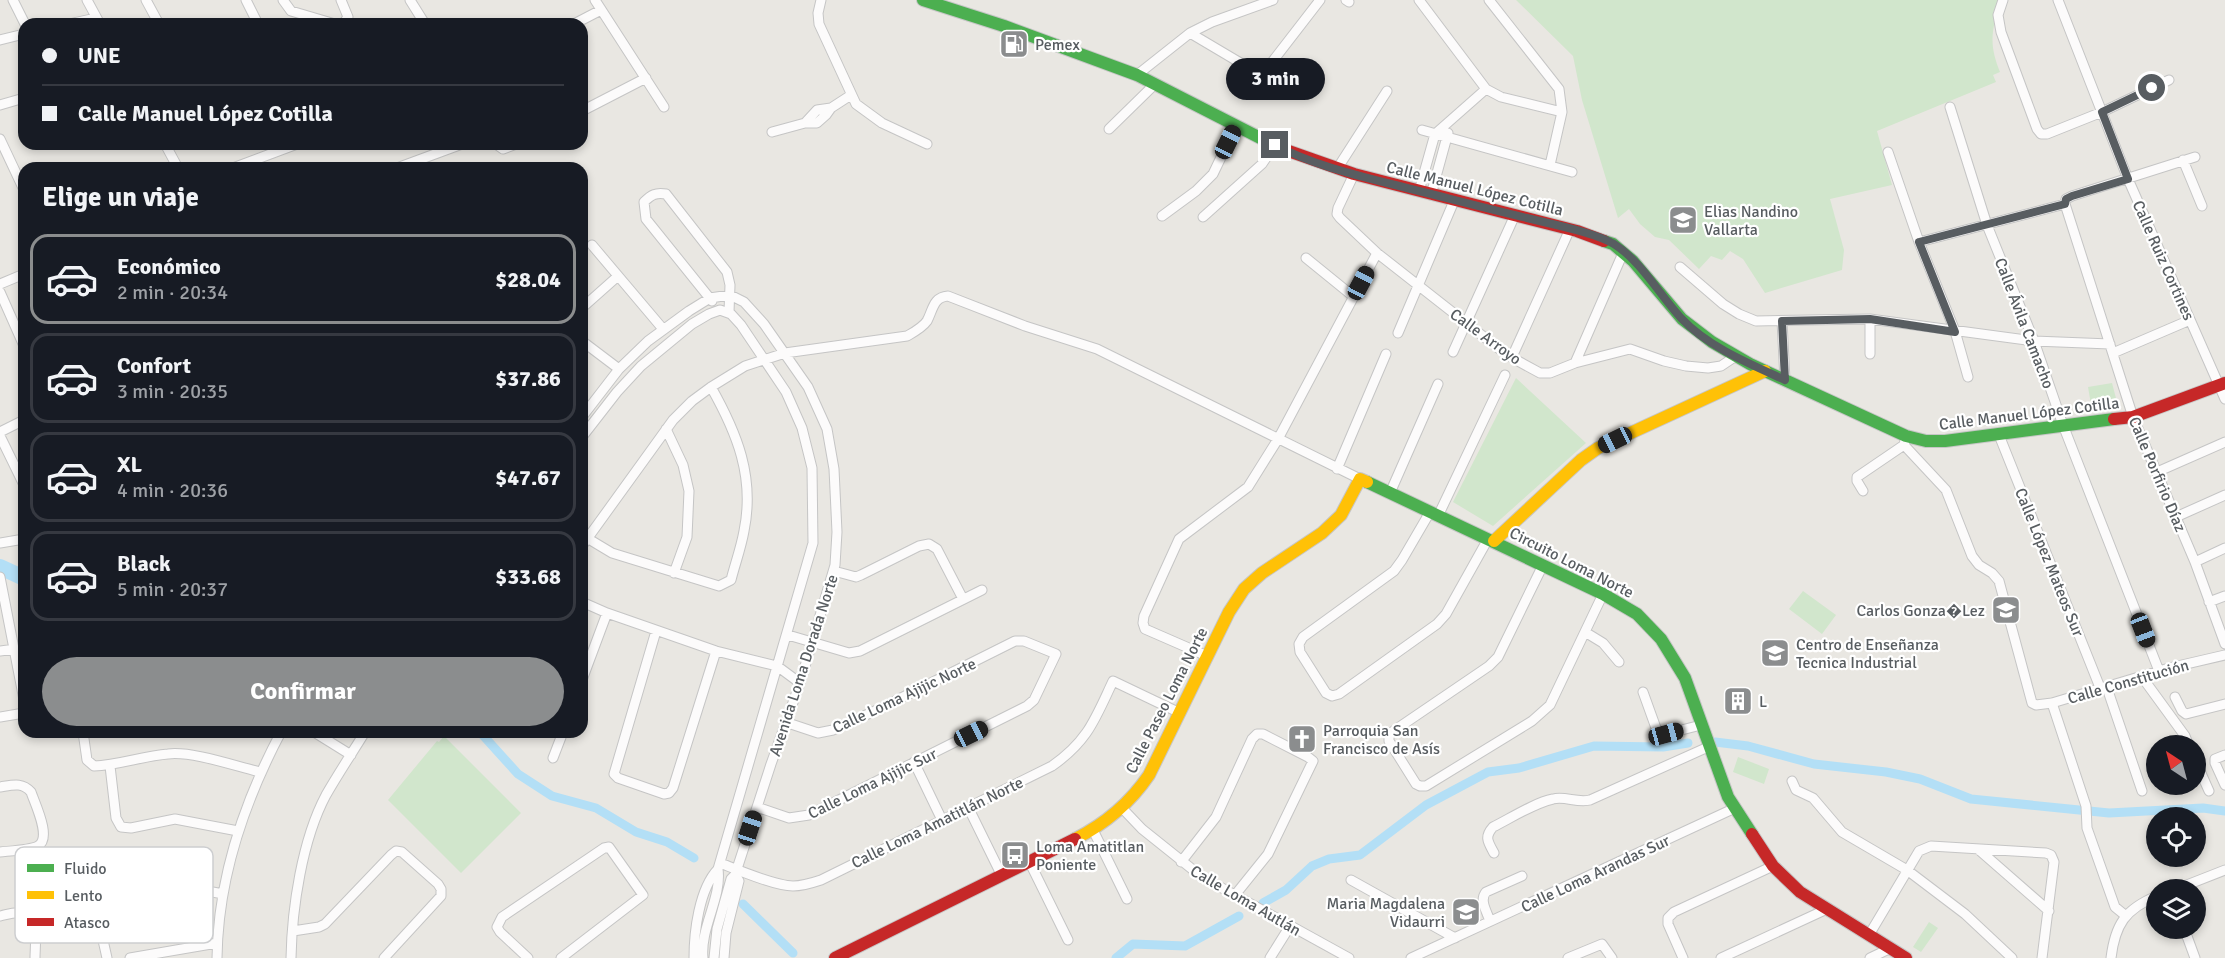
<!DOCTYPE html>
<html lang="es">
<head>
<meta charset="utf-8">
<style>
  body { margin:0; font-family:Signika,sans-serif; background:#20242c; color:#f1f3f6; height:100vh; display:flex; flex-direction:column; font-size:22px; white-space:nowrap }
  * { box-sizing:border-box; margin:0 }
  p { font-size:20px; color:#9ea1a6 }
  .icon { flex:none; width:33px; height:33px; fill:none; stroke:currentColor; stroke-width:2; stroke-linecap:round; stroke-linejoin:round }
  .map { position:relative; flex:1; overflow:hidden }
  .panel { position:absolute; left:18px; top:162px; width:570px; height:576px; display:flex; flex-direction:column; background:#171b24; border-radius:18px; box-shadow:0 3px 9px #0003 }
  .panel>* { flex:none }
  .banner { position:absolute; left:18px; top:18px; width:570px; height:132px; border-radius:18px; box-shadow:0 3px 9px #0003; display:grid; align-content:center; height:132px; padding:0 24px; background:#171b24 }
  .needle { width:39px; rotate:324deg }
  .tools { position:absolute; left:2146px; top:735px; display:grid; gap:12px }
  .tools a { display:grid; place-items:center; width:60px; height:60px; border-radius:50%; background:#171b24; box-shadow:0 3px 9px #0003; font-size:30px }
  .end { position:absolute; width:27px; height:27px; margin:-14px; border:8px solid #585d61; background:#fff; box-shadow:0 0 0 3px #fff }
  .from { border-radius:50% }
  .bubble { position:absolute; height:42px; border-radius:21px; background:#171b24; box-shadow:0 3px 9px #0003; font-size:20px; font-weight:700; line-height:42px; text-align:center }
  .car { position:absolute; width:18px; height:36px; margin:-18px -9px; border-radius:8px; box-shadow:0 0 4px 2px #0007; background:linear-gradient(#222 24%,#8ab4d8 0 40%,#222 0 76%,#8ab4d8 0 86%,#222 0) }
  .banner b { display:flex; align-items:center; gap:21px; height:57px; font-size:22px }
  .banner b+b { border-top:2px solid #363941 }
  .banner i { width:15px; height:15px; background:#f1f3f6 }
  ul { padding:0; list-style:none }
  li { display:flex; align-items:center; gap:18px; height:90px; margin:0 12px 9px; padding:0 12px; border:3px solid #363941; border-radius:18px }
  li div { flex:1 }
  li b { display:block; font-size:22px }
  li em { font-style:normal; font-weight:700 }
  li.on { border-color:#8b8d8e }
  li>.icon { width:54px; height:54px; stroke-width:1.5 }
  h2 { padding:0 24px; font-size:27px; line-height:72px }
  .cta { display:flex; gap:12px; margin-top:auto; padding:12px 24px }
  .cta a { flex:1; height:69px; border-radius:36px; background:#8b8d8e; color:#fff; font-size:24px; font-weight:700; line-height:69px; text-align:center }
  .map>svg:first-child { display:block }
  .green { fill:#d1e6cc }
  .lines { fill:none; stroke-linecap:round; stroke-linejoin:round }
  .canal { stroke:#b3dff6; stroke-width:9 }
  .river { stroke:#b3dff6; stroke-width:16 }
  .street-casing { stroke:#c5c5c5; stroke-width:11 }
  .fast-casing { stroke:#c6c6c6; stroke-width:14 }
  .slow-casing { stroke:#c6c6c6; stroke-width:14 }
  .jam-casing { stroke:#c6c6c6; stroke-width:14 }
  .street { stroke:#fcfbfb; stroke-width:9 }
  .fast { stroke:#4caf50; stroke-width:12 }
  .slow { stroke:#ffc107; stroke-width:12 }
  .jam { stroke:#c62828; stroke-width:12 }
  .route { stroke:#585d61; stroke-width:8 }
  .labels { text-anchor:middle; stroke-width:4.5; stroke-linejoin:round; paint-order:stroke }
  .poi-label { font-size:16px; fill:#585d61; stroke:#fff; text-anchor:start }
  .street-label { font-size:16px; fill:#585d61; stroke:#fff }
  .key { fill:#fff; stroke:#cdced0; stroke-width:1.5 }
  .key-label { font-size:16px; fill:#585d61 }
</style>
</head>
<body>
<div class="map">
<svg width="2225" height="958" viewBox="0 0 2225 958">
  <rect width="100%" height="100%" fill="#e9e7e2"/>
  <path class="green" d="M1516,0h485c-9,30 -13,42 -1,72l-7,3 3,7 -119,49 15,54 -62,14 14,51 -2,20 -77,23 -22,-34 -13,-8 -8,9 -11,-4 -12,13 -30,-29 -14,-3 -15,-13 -11,-15 -11,9 -36,-118 -9,-44z
    M1516,378l70,65 -93,83 -40,-24z
    M2112,383l6,23 -26,4 -4,-23z
    M1803,591l33,24 -14,19 -33,-25z
    M444,736l77,77 -60,60 -73,-73 49,-59 2,1z
    M1738,757l31,12 -5,15 -31,-12z
    M1929,922l9,6 -17,24 -8,-5z"/>
  <g class="lines">
    <path class="canal" d="M480,732l38,42 34,22 44,12 40,24 31,10 27,16
      M1715,742l33,4 66,18 72,8 34,7 51,20 138,14 94,-5 22,3
      M1263,903l23,-13 26,-24 17,-7 31,-4 66,-50 62,-33 31,-4 75,-22 69,1 25,-4
      M743,904l50,49
      M1116,958l17,-14 52,2 54,-30"/>
    <path class="river" d="M0,567l24,11"/>
    <g class="street-casing">
      <path id="street" d="M13,0l12,24
        M87,0l13,24
        M146,0l13,24
        M246,0l12,24
        M283,0l8,11 44,13
        M341,0l7,17 -5,7
        M410,0l15,24
        M595,0l69,107
        M821,0l-3,13 1,11 37,80 26,19 45,21
        M1346,0l3,2
        M1419,0l67,89 15,8 61,15
        M1489,0l70,89 3,23 -12,53
        M2003,0l-5,15 3,17 36,97 4,5h6l55,-22 67,-32
        M2058,0l70,179 97,220
        M69,24l27,-6
        M574,24l27,-14
        M1190,33l86,51
        M0,40l24,-6
        M1137,75l53,-42 22,-11 61,-22
        M1262,75l58,-75
        M0,105l24,-7
        M1950,107l37,118 47,116 29,84 96,246
        M582,111l64,-33
        M805,123l12,-13 14,-2
        M1109,129l46,-45
        M1422,130l150,42
        M772,132l33,-9h12l9,-8 5,-7 20,-13
        M0,139l24,51
        M165,144l13,24
        M496,144l7,5 13,-5
        M1888,152l31,90 36,89 13,46
        M2195,157l-123,39 -6,3 -1,5 68,213 62,145 30,82
        M2183,160l19,46
        M233,168l64,-24
        M397,168l65,-24
        M1337,169l50,-78
        M1354,174l-16,34 -1,6 3,4 37,35 130,102 33,18h10l25,-10 55,-14 34,12 22,5 22,2 13,-2 15,-10
        M1419,191l16,-57 51,-45
        M1431,195l17,-62
        M1162,216l34,-25 17,-17 23,-48
        M1203,217l59,-53 13,-19
        M1919,242l146,-38
        M592,245l71,84
        M1306,258l48,39
        M1680,267l43,37 16,10 17,7 114,-2 164,22 76,3
        M0,284l24,-10
        M0,292l24,54
        M712,301l-66,-82 -2,-17c7,-7 12,-10 22,-8l61,78 3,13 -1,27
        M582,308l36,-32
        M1782,321l3,59
        M1398,333l56,-132
        M582,341l37,28
        M1453,352l62,-137
        M2113,353l77,-33
        M1870,354v-35
        M1512,357l58,-128
        M1575,363l48,-110
        M582,417l37,-48 29,-28 41,-30 21,-13 20,-3 14,7 20,22 44,63 19,42 7,40 3,63 -2,33 -35,118 -29,81 -36,111 -4,4 -14,50 -3,29
        M666,429l17,36 6,26 -2,46 -13,36
        M0,432l24,-12
        M1999,435l102,255
        M0,436l24,49
        M1906,436l-2,9 42,45 26,66 7,9 13,8 7,8 33,122 4,2 16,-2 117,-35 56,-13
        M582,437l35,-45 24,-26 51,-42 17,-10 11,-4 11,4 10,11 45,67 16,36 10,40 1,75 -95,326c4,29 -18,58 -15,89
        M1337,469l49,-115
        M2157,472l68,-30
        M1863,491l-6,-10v-4l47,-32
        M1390,493l48,-109
        M1430,512l-28,48 -8,11 -91,66 -4,7 1,8 26,41 6,3 7,-2 98,-70 9,-10 42,-75
        M1438,516l67,-141
        M2176,517l49,-22
        M587,538l25,15 107,33 12,-6c4,-16 10,-32 13,-49 11,-54 -7,-98 -33,-144
        M0,543l24,-4
        M582,546l91,-126 19,-19 19,-14 34,-21 40,-13 122,-17c7,-4 15,-8 20,-15 6,-11 6,-24 21,-25l77,30 72,23 263,130
        M2195,562l30,-14
        M1543,565l-45,92 -9,9 -97,66 -3,4v5l27,43 4,2h6l106,-65 18,-16 53,-111
        M834,571l22,6 5,-2 58,-29 10,-2 8,5 26,50
        M0,577l24,123
        M582,602l25,11 109,38 61,15 23,17
        M2209,602l16,-6
        M656,631l-42,143 4,4 46,16 5,-1 4,-5 43,-137
        M1585,632l18,11 16,19
        M788,635l61,18 11,-2 122,-61
        M0,651l15,-2
        M1207,656l-62,-27 -2,-6 1,-7 35,-77 69,-52 30,-48 99,-186
        M2142,677l43,59 4,10
        M582,680l25,-67
        M2107,688l35,103
        M1643,692l13,36 4,5 6,1 35,-9
        M2175,697l7,14 4,3 39,-10
        M2052,703l34,103 1,22 28,79 11,9
        M0,717l24,-4
        M83,732l4,28 7,6c25,-1 49,-10 74,-12 24,-3 67,12 92,18
        M314,732l37,23
        M2225,755l-10,4v4l10,22
        M553,758l10,-26
        M914,762l28,58
        M2196,762l13,29
        M110,766l6,52 5,9 10,1 44,-9 63,12
        M1792,781l4,9 17,8 29,34 65,38 58,44 47,44
        M0,787c13,-2 22,-5 31,5 4,12 21,46 7,54 -7,4 -29,5 -38,6
        M757,807l32,11 20,-3 218,-109 7,-6 22,-46 -32,-13h-9l-136,68 -46,21 -15,3 -33,-11
        M968,807l34,69
        M1122,808l20,21 60,48 147,81
        M1093,830l34,69
        M1978,849l71,62
        M1494,853c-6,-11 -10,-16 -1,-26 18,-9 41,-24 60,-28 12,-3 24,4 37,1l118,-53
        M1029,861l39,79
        M1181,862l35,-45 36,-78 5,-5h6l45,23 5,4 -45,93 -33,41
        M720,863c18,7 55,23 73,23 10,0 19,-3 28,-6l231,-114c36,-25 43,-47 61,-85l67,32
        M1351,880l104,58
        M2174,890l51,-20
        M0,916c6,-1 13,-4 20,-3 20,0 15,31 15,45
        M1490,921c-3,-9 -11,-21 -4,-29l36,-16
        M2184,928l11,30
        M293,931l26,-4 6,-3 66,-69 5,-4 6,1 36,32 3,5v7l-57,62
        M1869,935l50,-84 12,-5 115,7 5,2 3,7 -12,96
        M107,958l-11,-49 1,-8 6,-4 60,-12h13l47,9
        M130,958l87,-15
        M217,958c1,-80 27,-156 64,-226
        M291,958c1,-50 11,-118 35,-163 12,-21 26,-42 39,-63
        M528,958l-28,-26 -3,-5 5,-10 102,-69 5,-1 34,48 -82,63
        M694,958c0,-26 5,-69 24,-89
        M724,958l2,-25 13,-52 -4,-6
        M1270,958l20,-32
        M1411,958l324,-150
        M1568,958l34,-14 10,14
        M1683,958l-15,-34v-6l6,-6 99,-46
        M1721,958l106,-49
        M1870,958l21,-10
        M2111,958c4,-33 14,-49 46,-62"/>
    </g>
    <g class="fast-casing">
      <path id="fast" d="M923,0l81,26 133,49 143,73
        M1604,241l9,3 20,17 49,58 30,23 38,22 156,72 20,5h19l169,-22
        M1367,482l236,112 34,20 24,25 24,39 43,119 24,37"/>
    </g>
    <g class="slow-casing">
      <path id="slow" d="M1494,541l87,-81 17,-12 167,-77
        M1075,839c30,-15 55,-36 74,-64l80,-163 15,-23 18,-16 60,-40 19,-18 19,-36 7,3"/>
    </g>
    <g class="jam-casing">
      <path id="jam" d="M1280,148l74,26 223,57 27,10
        M2114,419l19,-2 92,-34
        M1752,834l21,32 27,26 106,66
        M835,958l240,-119"/>
    </g>
    <use href="#street" class="street"/>
    <use href="#fast" class="fast"/>
    <use href="#slow" class="slow"/>
    <use href="#jam" class="jam"/>
  </g>
  <g class="lines">
    <path class="route" d="M1275,145c36,19 76,29 116,39 45,11 90,23 136,34 23,6 67,14 87,26 27,17 45,50 67,74 27,29 69,46 104,62l-3,-59 88,-2 85,13 -36,-90 146,-38 1,-5 6,-3 56,-17 -26,-67 50,-24"/>
  </g>
  <defs>
    <g id="fuel-square" transform="scale(1.5)"><rect x="-9" y="-9" width="18" height="18" rx="4" fill="#8b8d8e" stroke="#fff"/><path d="M-5.5-6h7V0h2V4h1.3V-2.5L3-4.5l.8-.8L6-3V5H2.5V1h-1V6h-7ZM-4.2-4.7v3.2H.2V-4.7Z" fill="#fff"/></g>
    <g id="school-square" transform="scale(1.5)"><rect x="-9" y="-9" width="18" height="18" rx="4" fill="#8b8d8e" stroke="#fff"/><path d="M0-5L7-2L0 1L-7-2ZM-4 1L0 2.5L4 1V4Q0 6-4 4Z" fill="#fff"/></g>
    <g id="university-square" transform="scale(1.5)"><rect x="-9" y="-9" width="18" height="18" rx="4" fill="#8b8d8e" stroke="#fff"/><path d="M0-5L7-2L0 1L-7-2ZM-4 1L0 2.5L4 1V4Q0 6-4 4Z" fill="#fff"/></g>
    <g id="building-square" transform="scale(1.5)"><rect x="-9" y="-9" width="18" height="18" rx="4" fill="#8b8d8e" stroke="#fff"/><path d="M-4-6H4V6H1V3H-1V6H-4ZM-2.5-4.3h1.7v1.8h-1.7ZM.8-4.3h1.7v1.8H.8ZM-2.5-1h1.7V.8h-1.7ZM.8-1h1.7V.8H.8Z" fill="#fff"/></g>
    <g id="church-square" transform="scale(1.5)"><rect x="-9" y="-9" width="18" height="18" rx="4" fill="#8b8d8e" stroke="#fff"/><path d="M-1.2-6h2.4v3.5h3.3v2.4h-3.3V6h-2.4V-.1h-3.3v-2.4h3.3Z" fill="#fff"/></g>
    <g id="bus-square" transform="scale(1.5)"><rect x="-9" y="-9" width="18" height="18" rx="4" fill="#8b8d8e" stroke="#fff"/><path d="M-5-6H5V4H4V6H2V4H-2V6H-4V4H-5ZM-3.5-4V0h7V-4ZM-3.5 1.2v1.5H-2V1.2ZM2 1.2v1.5H3.5V1.2Z" fill="#fff"/></g>
  </defs>
  <g fill-rule="evenodd">
    <use href="#fuel-square" x="1014" y="44"/>
    <use href="#school-square" x="1683" y="220"/>
    <use href="#school-square" x="2006" y="610"/>
    <use href="#university-square" x="1775" y="653"/>
    <use href="#building-square" x="1738" y="701"/>
    <use href="#church-square" x="1302" y="739"/>
    <use href="#bus-square" x="1015" y="855"/>
    <use href="#school-square" x="1466" y="912"/>
  </g>
  <g class="labels">
    <g class="poi-label">
      <text x="1035" y="50">Pemex</text>
      <text x="1704" y="217">Elias Nandino<tspan x="1704" dy="18">Vallarta</tspan></text>
      <text x="1985" y="616" text-anchor="end">Carlos Gonza�Lez</text>
      <text x="1796" y="650">Centro de Enseñanza<tspan x="1796" dy="18">Tecnica Industrial</tspan></text>
      <text x="1759" y="707">L</text>
      <text x="1323" y="736">Parroquia San<tspan x="1323" dy="18">Francisco de Asís</tspan></text>
      <text x="1036" y="852">Loma Amatitlan<tspan x="1036" dy="18">Poniente</tspan></text>
      <text x="1445" y="909" text-anchor="end">Maria Magdalena<tspan x="1445" dy="18">Vidaurri</tspan></text>
    </g>
    <g class="street-label">
      <text transform="translate(1475 188) rotate(14)" y="6">Calle Manuel López Cotilla</text>
      <text transform="translate(2164 260) rotate(66)" y="6">Calle Ruiz Cortines</text>
      <text transform="translate(2025 323) rotate(69)" y="6">Calle Ávila Camacho</text>
      <text transform="translate(1486 336) rotate(36)" y="6">Calle Arroyo</text>
      <text transform="translate(2029 413) rotate(-7)" y="6">Calle Manuel López Cotilla</text>
      <text transform="translate(2158 474) rotate(67)" y="6">Calle Porfirio Díaz</text>
      <text transform="translate(1572 562) rotate(27)" y="6">Circuito Loma Norte</text>
      <text transform="translate(2050 562) rotate(68)" y="6">Calle López Mateos Sur</text>
      <text transform="translate(803 665) rotate(-72)" y="6">Avenida Loma Dorada Norte</text>
      <text transform="translate(2128 681) rotate(-16)" y="6">Calle Constitución</text>
      <text transform="translate(904 695) rotate(-25)" y="6">Calle Loma Ajijic Norte</text>
      <text transform="translate(1166 700) rotate(-63)" y="6">Calle Paseo Loma Norte</text>
      <text transform="translate(872 783) rotate(-26)" y="6">Calle Loma Ajijic Sur</text>
      <text transform="translate(937 822) rotate(-26)" y="6">Calle Loma Amatitlán Norte</text>
      <text transform="translate(1595 873) rotate(-25)" y="6">Calle Loma Arandas Sur</text>
      <text transform="translate(1246 900) rotate(30)" y="6">Calle Loma Autlán</text>
    </g>
  </g>
  <rect x="15" y="847" width="198" height="96" rx="9" class="key"/>
  <rect x="27" y="864" width="27" height="8" fill="#4caf50"/>
  <rect x="27" y="891" width="27" height="8" fill="#ffc107"/>
  <rect x="27" y="918" width="27" height="8" fill="#c62828"/>
  <g class="key-label">
    <text x="64" y="874">Fluido</text>
    <text x="64" y="901">Lento</text>
    <text x="64" y="928">Atasco</text>
  </g>
</svg>
<div class="tools">
<a><svg class="needle" viewBox="-14 -14 28 28"><path d="M0-13l5 13h-10z" fill="#e53935"/><path d="M0 13l5-13h-10z" fill="#9ea1a6"/></svg></a>
<a><svg class="icon" aria-label="locate" viewBox="0 0 24 24"><circle cx="12" cy="12" r="6"/><path d="M12 2v4M12 18v4M2 12h4M18 12h4"/></svg></a>
<a><svg class="icon" aria-label="layers" viewBox="0 0 24 24"><path d="M12 4l9 5-9 5-9-5zM3 14l9 5 9-5"/></svg></a>
</div>
<i class="end from" style="left:2152px;top:88px"></i>
<i class="end" style="left:1275px;top:145px"></i>
<div class="bubble" style="left:1226px;top:58px;width:99px">3 min</div>
<i class="car" style="left:1228px;top:142px;rotate:26deg"></i>
<i class="car" style="left:1361px;top:283px;rotate:28deg"></i>
<i class="car" style="left:1615px;top:440px;rotate:244deg"></i>
<i class="car" style="left:2143px;top:630px;rotate:159deg"></i>
<i class="car" style="left:971px;top:734px;rotate:64deg"></i>
<i class="car" style="left:1666px;top:734px;rotate:75deg"></i>
<i class="car" style="left:750px;top:828px;rotate:18deg"></i>
<div class="banner">
<b><i class="from"></i>UNE</b>
<b><i></i>Calle Manuel López Cotilla</b>
</div>
<section class="panel">
<h2>Elige un viaje</h2>
<ul>
<li class="on"><svg class="icon" aria-label="car" viewBox="0 0 24 24"><path d="M5 17H2v-5l4-1 3-4h7l3 4 3 1v5h-3M9 17h6M6 11h13"/><circle cx="7" cy="17" r="2"/><circle cx="17" cy="17" r="2"/></svg><div><b>Económico</b><p>2 min · 20:34</p></div><em>$28.04</em></li>
<li><svg class="icon" aria-label="car" viewBox="0 0 24 24"><path d="M5 17H2v-5l4-1 3-4h7l3 4 3 1v5h-3M9 17h6M6 11h13"/><circle cx="7" cy="17" r="2"/><circle cx="17" cy="17" r="2"/></svg><div><b>Confort</b><p>3 min · 20:35</p></div><em>$37.86</em></li>
<li><svg class="icon" aria-label="car" viewBox="0 0 24 24"><path d="M5 17H2v-5l4-1 3-4h7l3 4 3 1v5h-3M9 17h6M6 11h13"/><circle cx="7" cy="17" r="2"/><circle cx="17" cy="17" r="2"/></svg><div><b>XL</b><p>4 min · 20:36</p></div><em>$47.67</em></li>
<li><svg class="icon" aria-label="car" viewBox="0 0 24 24"><path d="M5 17H2v-5l4-1 3-4h7l3 4 3 1v5h-3M9 17h6M6 11h13"/><circle cx="7" cy="17" r="2"/><circle cx="17" cy="17" r="2"/></svg><div><b>Black</b><p>5 min · 20:37</p></div><em>$33.68</em></li>
</ul>
<div class="cta"><a>Confirmar</a></div>
</section>
</div>
</body>
</html>
